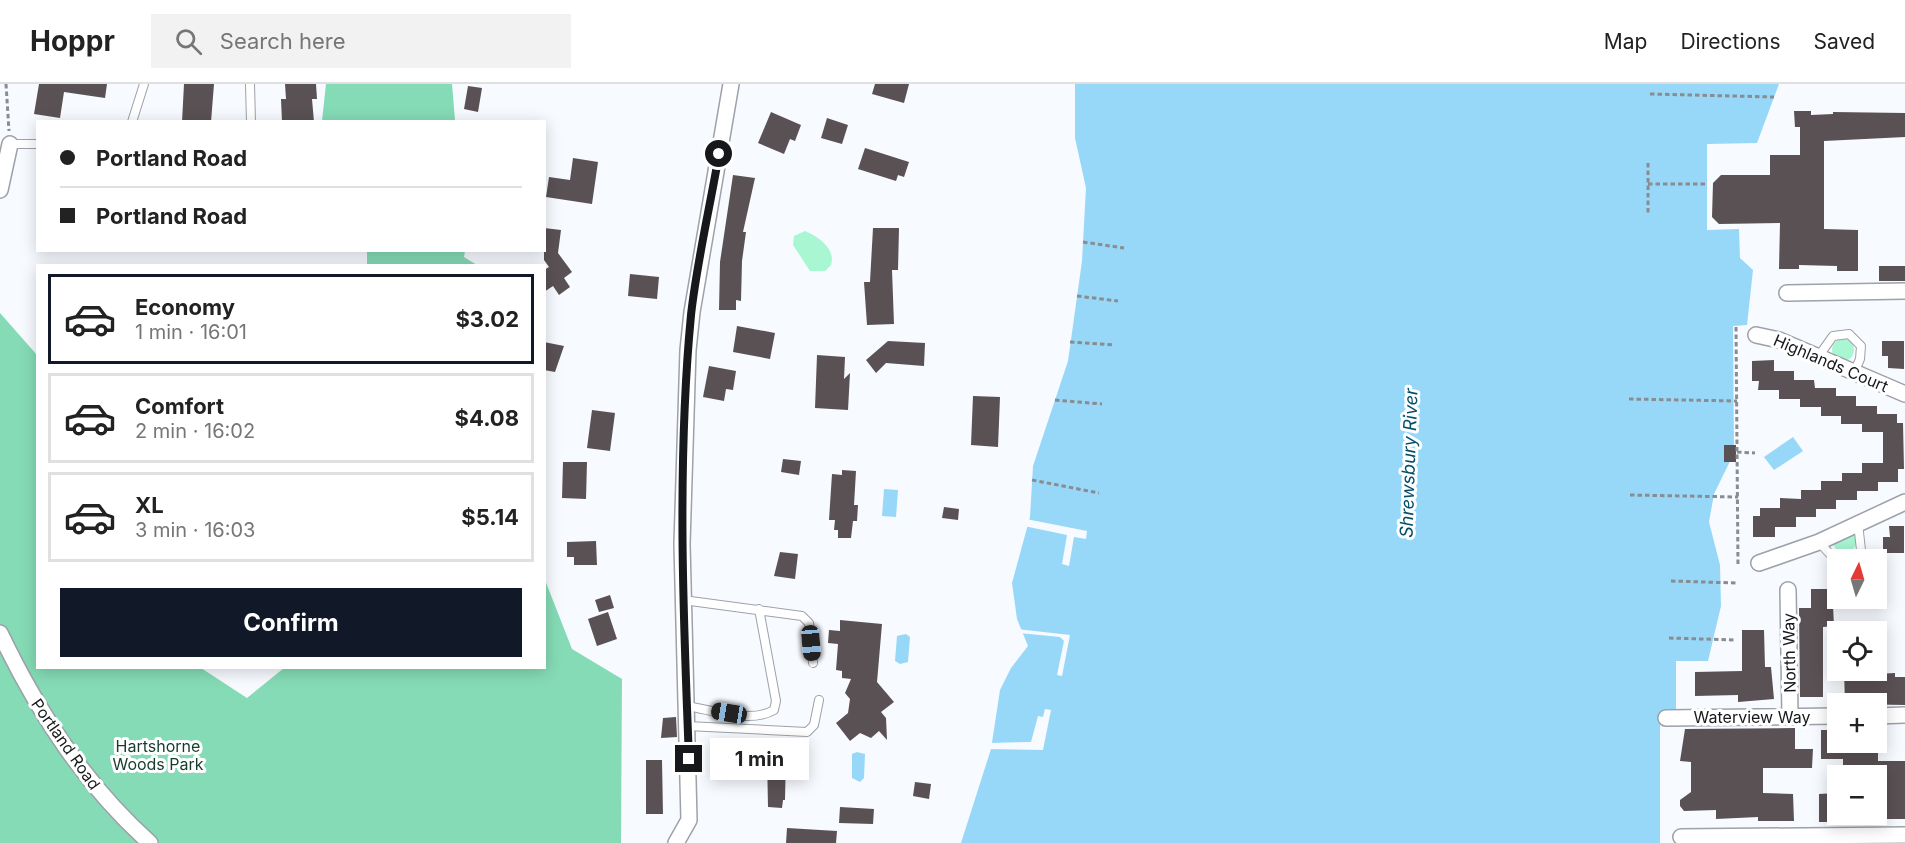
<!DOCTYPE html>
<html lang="en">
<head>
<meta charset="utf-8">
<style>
  body { margin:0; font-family:Inter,sans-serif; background:#f2f2f2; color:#222; height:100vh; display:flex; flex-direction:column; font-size:22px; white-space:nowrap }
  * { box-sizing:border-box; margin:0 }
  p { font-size:20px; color:#767676 }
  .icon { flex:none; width:33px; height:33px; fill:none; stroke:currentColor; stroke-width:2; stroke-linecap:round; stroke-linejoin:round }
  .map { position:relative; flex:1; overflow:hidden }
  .drawer { position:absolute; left:36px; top:180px; width:510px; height:405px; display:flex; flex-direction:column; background:#fff; border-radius:0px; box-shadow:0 3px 15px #0003 }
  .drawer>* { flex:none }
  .hud { position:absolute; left:36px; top:36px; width:510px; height:132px; border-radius:0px; box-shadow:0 3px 15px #0003; display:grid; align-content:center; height:132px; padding:0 24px; background:#fff }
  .needle { width:39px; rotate:5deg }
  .fabs { position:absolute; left:1827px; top:465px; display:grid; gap:12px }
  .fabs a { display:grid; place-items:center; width:60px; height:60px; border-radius:0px; background:#fff; box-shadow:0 3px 15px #0003; font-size:30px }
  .end { position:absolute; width:27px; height:27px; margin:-14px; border:8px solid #16181b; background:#fff; box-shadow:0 0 0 3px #fff }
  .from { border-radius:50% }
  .bubble { position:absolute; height:42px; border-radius:0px; background:#fff; box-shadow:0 3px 15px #0003; font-size:20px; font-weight:700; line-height:42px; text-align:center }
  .car { position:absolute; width:18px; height:36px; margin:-18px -9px; border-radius:8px; box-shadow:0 0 4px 2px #0007; background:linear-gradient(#222 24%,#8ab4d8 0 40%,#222 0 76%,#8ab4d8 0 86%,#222 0) }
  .hud b { display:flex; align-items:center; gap:21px; height:57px; font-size:22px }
  .hud b+b { border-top:2px solid #e0e0e0 }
  .hud i { width:15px; height:15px; background:#222 }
  ul { padding:10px 0 0; list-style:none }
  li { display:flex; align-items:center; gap:18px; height:90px; margin:0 12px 9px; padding:0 12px; border:3px solid #e0e0e0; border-radius:0px }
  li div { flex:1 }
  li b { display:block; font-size:22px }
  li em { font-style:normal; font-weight:700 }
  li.active { border-color:#111827 }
  li>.icon { width:54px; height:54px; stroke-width:1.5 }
  .cta { display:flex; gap:12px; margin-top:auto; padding:12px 24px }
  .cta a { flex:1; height:69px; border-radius:0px; background:#111827; color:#fff; font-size:24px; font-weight:700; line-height:69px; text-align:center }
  header { display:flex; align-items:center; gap:36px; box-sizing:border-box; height:84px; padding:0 30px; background:#fff; border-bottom:2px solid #e0e0e0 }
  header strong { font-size:28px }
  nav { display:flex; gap:33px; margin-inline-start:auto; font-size:21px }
  .search { width:420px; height:54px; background:#f2f2f2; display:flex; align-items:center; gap:15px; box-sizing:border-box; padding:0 21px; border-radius:0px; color:#767676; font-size:22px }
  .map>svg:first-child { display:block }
  .green { fill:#a8f6d2 }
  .forest { fill:#85dbb5 }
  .water { fill:#97d8f9 }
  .pier { fill:#f7faff }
  .building { fill:#5a5154 }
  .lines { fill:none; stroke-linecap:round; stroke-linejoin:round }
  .lane-casing { stroke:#9da1a9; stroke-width:10 }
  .street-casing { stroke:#9da1a9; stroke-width:18 }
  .path { stroke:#898c90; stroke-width:3; stroke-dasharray:4.5 3; stroke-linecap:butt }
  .lane { stroke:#fff; stroke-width:8 }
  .street { stroke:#fff; stroke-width:15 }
  .route { stroke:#16181b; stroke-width:8 }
  .labels { text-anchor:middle; stroke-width:6; stroke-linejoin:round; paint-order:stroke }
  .street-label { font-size:16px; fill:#16181b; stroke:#fff }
  .park-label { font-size:16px; fill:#153c2c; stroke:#fff }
  .water-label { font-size:18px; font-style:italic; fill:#034e69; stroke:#fff }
</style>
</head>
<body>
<header>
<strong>Hoppr</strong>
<div class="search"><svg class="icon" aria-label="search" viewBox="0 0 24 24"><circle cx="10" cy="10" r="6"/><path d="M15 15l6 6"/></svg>Search here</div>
<nav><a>Map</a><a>Directions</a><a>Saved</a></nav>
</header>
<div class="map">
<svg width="1905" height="759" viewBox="0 0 1905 759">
  <rect width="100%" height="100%" fill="#f7faff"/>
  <path class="green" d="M805,147c14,6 31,18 26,34l-6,6h-15l-17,-26 1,-9z
    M1832 266a11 11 0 1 1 22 0a11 11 0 1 1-22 0Z
    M1854,448l3,12 -5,6 -9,3 -8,-5 -2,-6z"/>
  <path class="forest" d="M326,0h126l3,36 3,1h-136z
    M367,167h98l-1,6 13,8h-110z
    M0,229l37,42 1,313h163l46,30 37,-30h260l1,-88 27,69 50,30 -1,164h-621z"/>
  <path class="water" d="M1075,0h704l-22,59 -50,1v86l32,-1 1,29 13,12 -6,55 -14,1 1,127 -20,41 -5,28 11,43 1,41 -13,55h-32v51h-16v131h-699l30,-94 9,-59 11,-22 17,-22 -11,-27 -5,-36 18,-66 3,-51 35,-105 14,-100 4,-73 -11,-50z
    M1793,353l10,14 -29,19 -10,-13z
    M884,405l14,1 -2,27 -14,-1z
    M906,550l4,3 -2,25 -8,2 -5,-3 2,-25z
    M857,668l8,2 -1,24 -4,4 -8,-4v-24z"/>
  <path class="pier" d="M1026,435l61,12 -1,8 -12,-2 -5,29 -7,-2 5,-29 -43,-9z
    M1017,545l53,6 -8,41 -5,-1 7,-34 -4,-4 -41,-4z
    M1045,625l6,1 -8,40 -55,-1 1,-6 42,-1 7,-26 5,1z"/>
  <path class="building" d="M39,0h68l-2,14 -41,-6 -4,26 -26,-4z
    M184,0h30l-3,38h-29z
    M285,0h31l1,15h-5l2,23h-32l-1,-23h5z
    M875,0h34l-5,19 -32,-9z
    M468,2l14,2 -4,24 -14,-3z
    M1794,27h17v4l22,-1v-2l72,1v24l-81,4v88l34,1v41h-21v-5l-38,-1v4h-20l1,-46 -61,1 -7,-7 1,-34 8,-8h49v-20h30v-28h-5z
    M771,28l30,13 -6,16 -5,-2 -6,15 -26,-11z
    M827,34l21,7 -6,19 -21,-6z
    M865,64l44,14 -5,15 -6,-2 -2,6 -38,-12z
    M573,74l25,4 -6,42 -46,-7 3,-20 21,3z
    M733,91l22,3 -12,54h3l-4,29 -1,40 -5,-1v10h-17l1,-48z
    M544,144l17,2 -3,23 14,19 -8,6 6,9 -11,8 -6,-9 -9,6v-22l5,-3 -5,-7z
    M873,144h26l-1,42h-6l2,54 -27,1 -3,-43h6z
    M1879,182h26v15h-26z
    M630,190l29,3 -2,22 -29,-3z
    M737,242l38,7 -5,26 -37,-7z
    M888,257l37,2 -1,23 -38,-3 -10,10 -10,-13z
    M1882,257h22v28l-16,-1v-12h-6z
    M544,258l20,4 -9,26 -11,-2z
    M817,271l28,2 -1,22 6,-6 -2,37 -33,-2z
    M1774,276v11h20v9h20l1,8h21v8h20v10h21v8h20v9h6l1,46h-6v13h-20v9h-21v9h-21v9h-20v8h-20v10h-21v10h-22v-21h7v-8h20v-10l21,1v-9h20v-9h21v-8h20v-10h21v-31h-21v-8h-21v-8h-20v-9h-21v-8h-21v-9h-21l1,-9h-7v-20z
    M709,282l27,5 -3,19 -7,-1 -2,12 -21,-4z
    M973,312l27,1 -2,50 -27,-2z
    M592,326l23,3 -5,38 -23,-3z
    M1724,361h12v17h-12z
    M783,375l18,2 -2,14 -18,-3z
    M563,378h24l-1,37 -24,-1z
    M842,386l14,1 -2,34h4l-1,16h-4l-2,17h-13v-8h-4l1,-10h-6l3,-46 10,1z
    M944,423l15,2 -1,11 -16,-2z
    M1889,442h15v27h-21v-16h7z
    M596,457l1,24h-23v-8h-7v-15z
    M780,468l18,2 -3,25 -21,-3z
    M1811,505h27v16h-5l1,21 -11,1v70h-23l-1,-89h12z
    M610,511l4,13 -15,4 -4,-12z
    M608,528l9,27 -20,7 -9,-27z
    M840,536l42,4 -5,58 17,20 -13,10 5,6 1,22 -8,-9 -8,7 -11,-5 -10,8 -14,-18 12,-10 2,-14 -5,-6 6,-14 -9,-1v-7l-6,-1 2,-26 -10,-1 1,-13 11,1z
    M1742,546h22l1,37h6l3,32 -36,3v-7l-43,1v-24l47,-1z
    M1844,586h12l1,5 38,-2v4h10v28l-60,-1z
    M676,633l1,20 -16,1 2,-20z
    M1795,644v21h18l-1,19h-49v25l30,1 1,27h-36v-4l-42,2v-9l-32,1 -4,-5v-6l11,-8v-30l-11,-1 5,-32z
    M1821,646h16v13l41,-1v19h27v58h-29v-43l-33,-2v-15h-22z
    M767,671l19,1 -1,44h-2l-1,8 -14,-1z
    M646,676h16l1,54h-17z
    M915,698l16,2 -2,15 -16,-3z
    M1837,709v29h-18v-28z
    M840,723l34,2 -1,15 -34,-1z
    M787,744l50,3 -1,12h-50z"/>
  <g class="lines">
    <g class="lane-casing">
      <path id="lane" d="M250,0l1,38
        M132,38l12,-38
        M10,60h28
        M1818,273l15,-21 16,-2 12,12 -1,13 -6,14
        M1819,458l19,21
        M1856,476l5,-10 -3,-27
        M683,516l119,16 7,7 4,40
        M687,622c25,4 63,18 87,4l2,-9 -17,-92
        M687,642l120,6 7,-7 5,-25"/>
    </g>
    <g class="street-casing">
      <path id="street" d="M0,106l10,-46
        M1787,209l118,-2
        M1756,251l23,5 126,54
        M1759,479l60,-21 86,-40
        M1788,506l2,127
        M0,549c38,79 84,151 150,210
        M1876,632l29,-1
        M1666,634l172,-2
        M1681,753l224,-2
        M676,759l13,-23 -7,-276 6,-194 4,-38 39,-228"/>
    </g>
    <path class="path" d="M6,0l3,47
      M1650,10l124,3
      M1648,79v50
      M1648,100h59
      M1083,158l41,6
      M1077,212l41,5
      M1736,243l2,240
      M1070,258l44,3
      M1629,315l108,2
      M1055,316l47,4
      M1737,368l18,1
      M1032,396l67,13
      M1630,411l108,2
      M1671,497l65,2
      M1669,554l67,2"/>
    <use href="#lane" class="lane"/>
    <use href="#street" class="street"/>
  </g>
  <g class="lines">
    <path class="route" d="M689,675c-6,-147 -12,-297 2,-444 6,-54 19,-108 28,-161"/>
  </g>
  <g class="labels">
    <g class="street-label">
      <text transform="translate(1831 279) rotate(23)" y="6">Highlands Court</text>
      <text transform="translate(1789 569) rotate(-91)" y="6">North Way</text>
      <text x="1752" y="639">Waterview Way</text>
      <text transform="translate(66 660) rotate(55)" y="6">Portland Road</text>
    </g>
    <g class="park-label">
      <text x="158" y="668">Hartshorne<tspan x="158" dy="18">Woods Park</tspan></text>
    </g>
    <g class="water-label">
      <text transform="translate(1409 379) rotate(-88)" y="6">Shrewsbury River</text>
    </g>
  </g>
</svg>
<div class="fabs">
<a><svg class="needle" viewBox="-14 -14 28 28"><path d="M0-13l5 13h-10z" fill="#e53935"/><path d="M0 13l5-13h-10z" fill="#767676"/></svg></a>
<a><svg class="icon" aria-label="locate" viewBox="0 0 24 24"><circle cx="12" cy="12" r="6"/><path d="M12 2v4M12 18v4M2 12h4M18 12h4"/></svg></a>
<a>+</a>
<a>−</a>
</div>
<i class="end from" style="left:719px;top:70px"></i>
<i class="end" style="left:689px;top:675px"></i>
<div class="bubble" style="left:710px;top:654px;width:99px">1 min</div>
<i class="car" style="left:811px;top:559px;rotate:175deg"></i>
<i class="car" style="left:729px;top:629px;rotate:279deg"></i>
<div class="hud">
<b><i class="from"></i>Portland Road</b>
<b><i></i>Portland Road</b>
</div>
<section class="drawer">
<ul>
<li class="active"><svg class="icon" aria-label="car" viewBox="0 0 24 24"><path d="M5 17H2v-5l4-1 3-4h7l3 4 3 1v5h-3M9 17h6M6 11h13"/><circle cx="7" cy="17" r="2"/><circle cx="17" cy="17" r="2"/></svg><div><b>Economy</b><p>1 min · 16:01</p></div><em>$3.02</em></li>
<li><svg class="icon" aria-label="car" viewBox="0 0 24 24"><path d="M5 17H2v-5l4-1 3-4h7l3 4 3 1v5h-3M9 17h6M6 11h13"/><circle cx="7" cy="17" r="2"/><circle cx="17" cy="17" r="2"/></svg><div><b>Comfort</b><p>2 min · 16:02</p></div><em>$4.08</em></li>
<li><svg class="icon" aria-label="car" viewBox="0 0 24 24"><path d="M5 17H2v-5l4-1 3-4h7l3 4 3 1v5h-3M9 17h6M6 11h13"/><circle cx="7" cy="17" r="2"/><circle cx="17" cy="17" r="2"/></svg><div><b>XL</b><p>3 min · 16:03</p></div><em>$5.14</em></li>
</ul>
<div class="cta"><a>Confirm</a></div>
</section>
</div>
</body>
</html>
